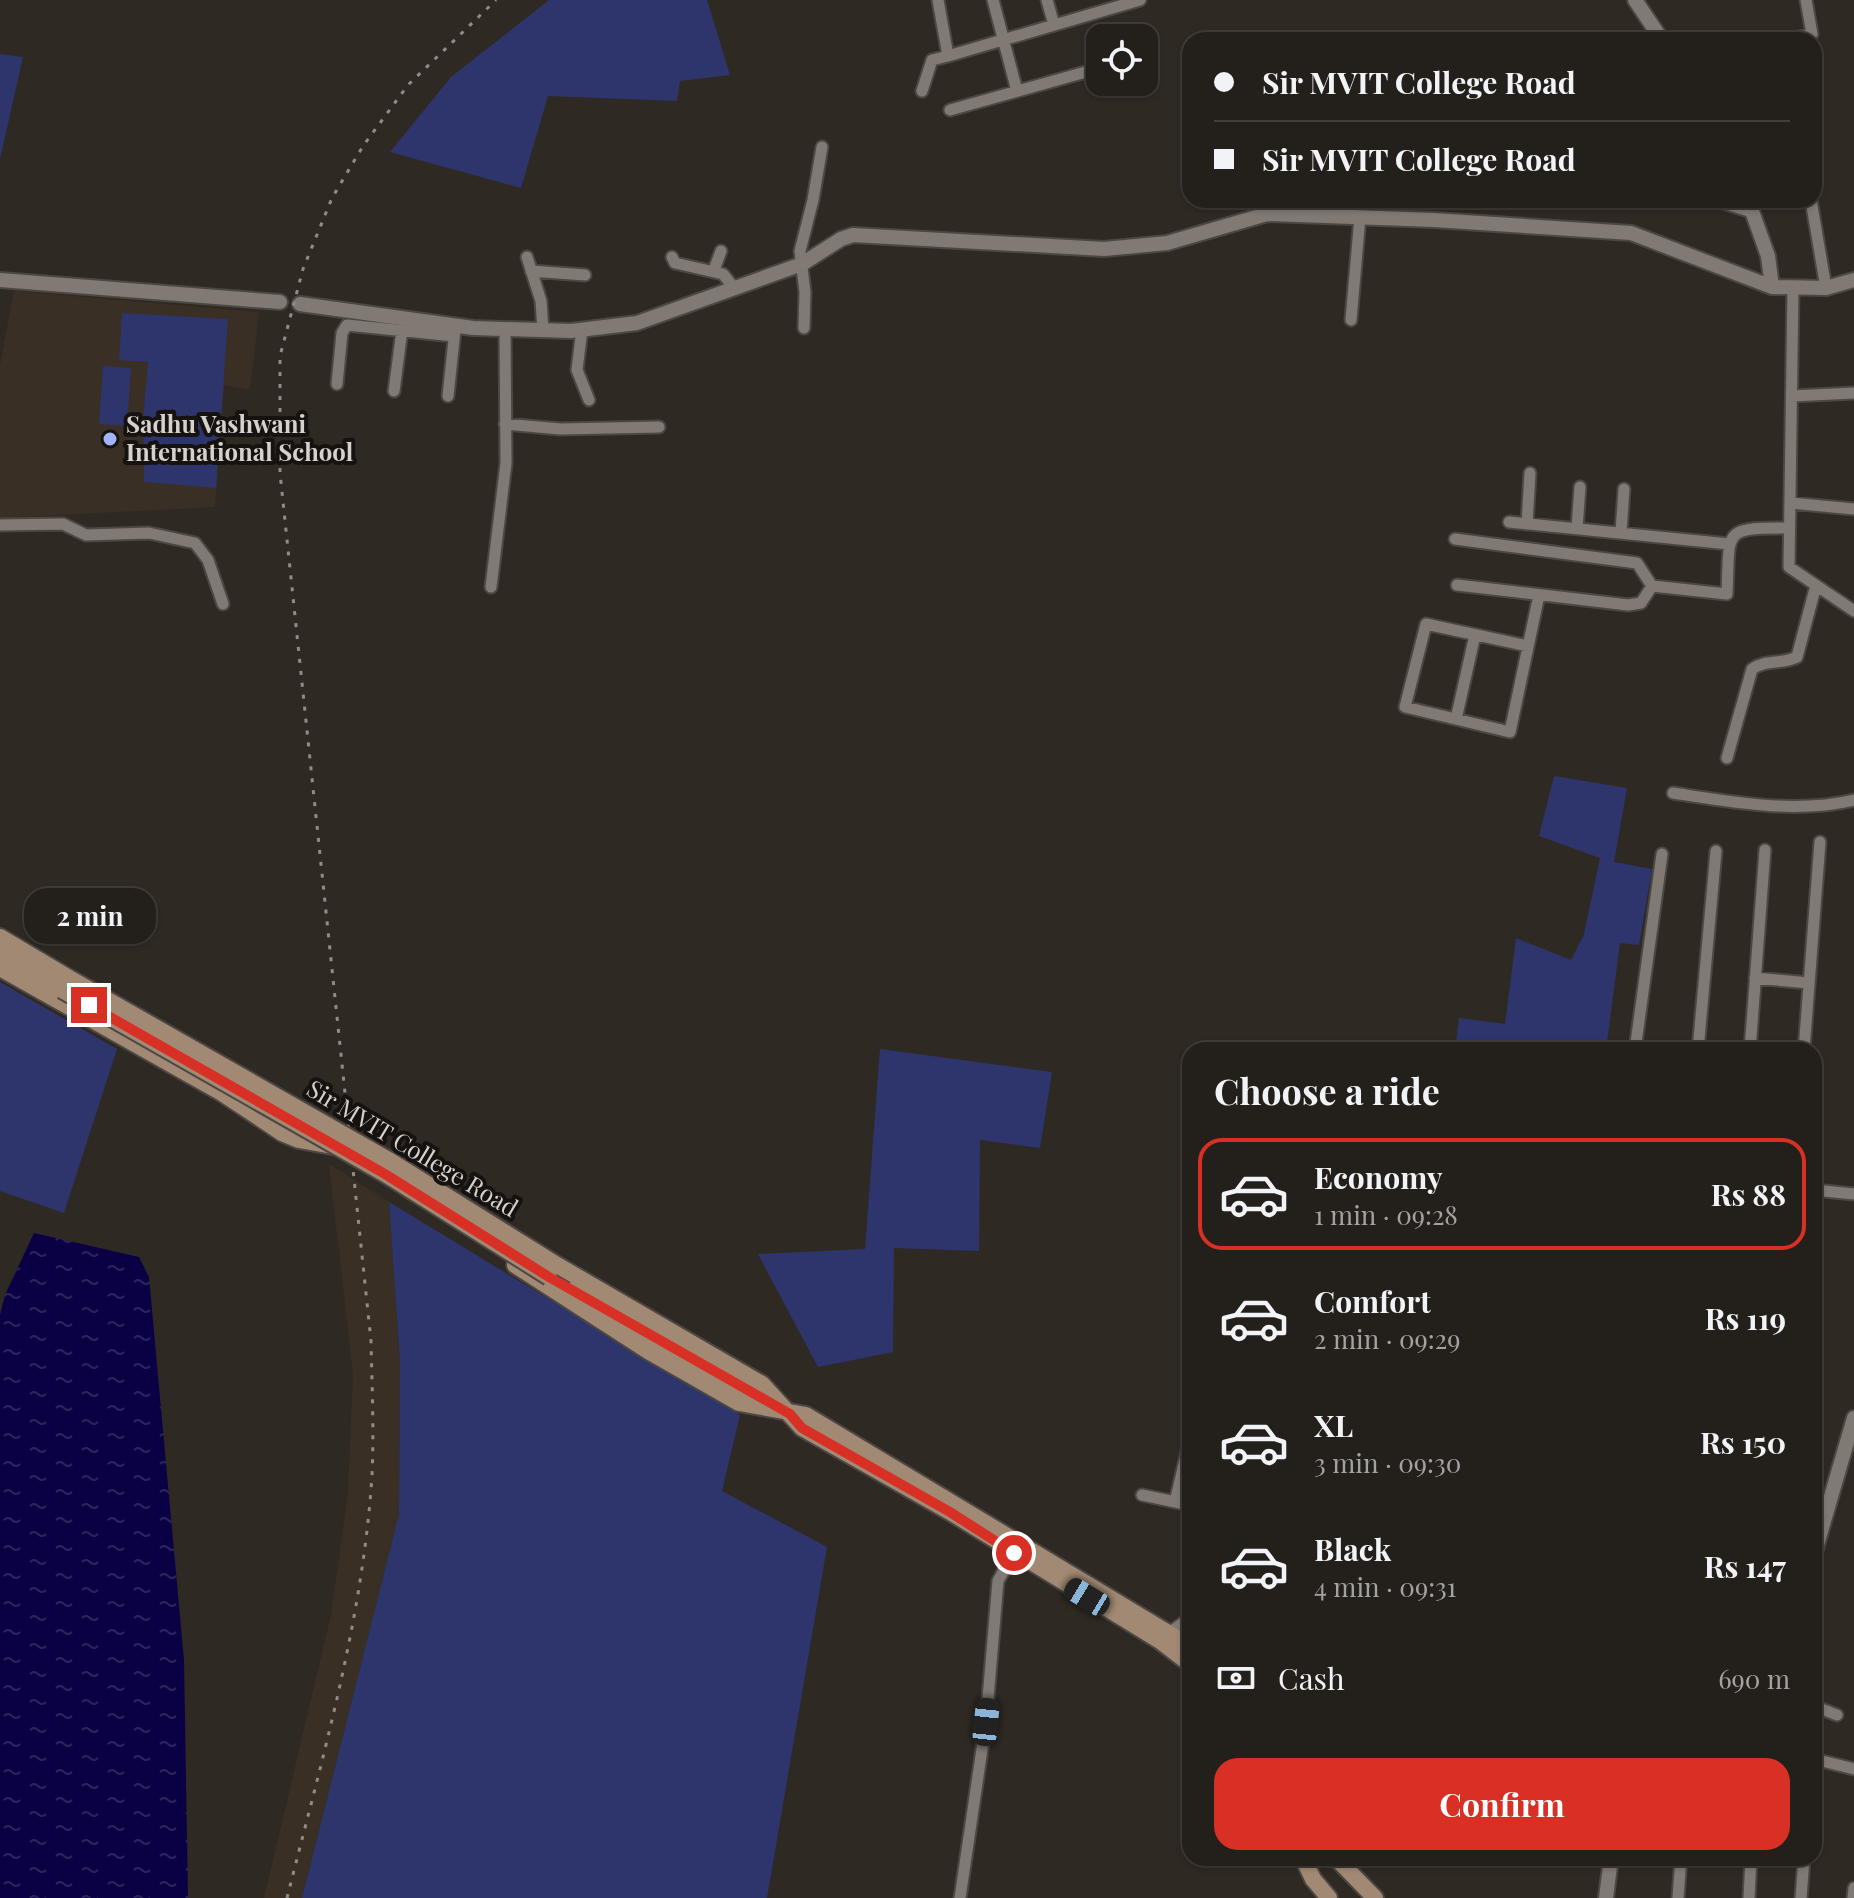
<!DOCTYPE html>
<html lang="en">
<head>
<meta charset="utf-8">
<style>
  body { margin:0; font-family:"Playfair Display",serif; background:#2b2724; color:#f1f3f6; height:100vh; display:flex; flex-direction:column; font-size:30px; white-space:nowrap }
  * { box-sizing:border-box; margin:0 }
  p { font-size:26px; color:#a3a2a3 }
  .icon { flex:none; width:44px; height:44px; fill:none; stroke:currentColor; stroke-width:2; stroke-linecap:round; stroke-linejoin:round }
  .map { position:relative; flex:1; overflow:hidden }
  .side { position:absolute; left:1182px; top:1042px; width:640px; height:824px; display:flex; flex-direction:column; background:#231f1b; border-radius:24px; box-shadow:0 2px 6px #0004,0 0 0 2px #403d3a }
  .side>* { flex:none }
  .top-card { position:absolute; left:1182px; top:32px; width:640px; height:176px; border-radius:24px; box-shadow:0 2px 6px #0004,0 0 0 2px #403d3a; display:grid; align-content:center; height:176px; padding:0 32px; background:#231f1b }
  .fabs { position:absolute; left:1086px; top:24px; display:grid; gap:16px }
  .fabs a { display:grid; place-items:center; width:72px; height:72px; border-radius:16px; background:#231f1b; box-shadow:0 2px 6px #0004,0 0 0 2px #403d3a; font-size:40px }
  .end { position:absolute; width:36px; height:36px; margin:-18px; border:10px solid #d93025; background:#fff; box-shadow:0 0 0 4px #fff }
  .from { border-radius:50% }
  .bubble { position:absolute; height:56px; border-radius:24px; background:#231f1b; box-shadow:0 2px 6px #0004,0 0 0 2px #403d3a; font-size:26px; font-weight:700; line-height:56px; text-align:center }
  .car { position:absolute; width:24px; height:48px; margin:-24px -12px; border-radius:10px; box-shadow:0 0 6px 2px #0007; background:linear-gradient(#222 24%,#8ab4d8 0 40%,#222 0 76%,#8ab4d8 0 86%,#222 0) }
  .top-card b { display:flex; align-items:center; gap:28px; height:76px; font-size:30px }
  .top-card b+b { border-top:2px solid #403d3a }
  .top-card i { width:20px; height:20px; background:#f1f3f6 }
  ul { padding:0; list-style:none }
  li { display:flex; align-items:center; gap:24px; height:112px; margin:0 16px 12px; padding:0 16px; border:4px solid transparent; border-radius:24px }
  li div { flex:1 }
  li b { display:block; font-size:30px }
  li em { font-style:normal; font-weight:700 }
  li.active { border-color:#d93025 }
  li>.icon { width:72px; height:72px; stroke-width:1.5 }
  h2 { padding:0 32px; font-size:36px; line-height:96px }
  .pay { display:flex; align-items:center; gap:20px; height:88px; padding:0 32px; font-size:30px }
  .pay p { margin-inline-start:auto }
  .cta { display:flex; gap:16px; margin-top:auto; padding:16px 32px }
  .cta a { flex:1; height:92px; border-radius:24px; background:#d93025; color:#fff; font-size:32px; font-weight:700; line-height:92px; text-align:center }
  .map>svg:first-child { display:block }
  .built { fill:#3a2f25 }
  .green { fill:#2e356c }
  .water { fill:url(#water-ripples) }
  .lines { fill:none; stroke-linecap:round; stroke-linejoin:round }
  .minor-casing { stroke:#4c4743; stroke-width:15 }
  .tertiary-casing { stroke:#4c4743; stroke-width:18 }
  .secondary-casing { stroke:#4c4743; stroke-width:20 }
  .minor { stroke:#817973; stroke-width:11 }
  .tertiary { stroke:#817973; stroke-width:14 }
  .secondary { stroke:#a18973; stroke-width:16 }
  .rail { stroke:#918c88; stroke-width:3; stroke-dasharray:4 8; stroke-linecap:butt }
  .secondary-bridge-casing { stroke:#4c4743; stroke-width:20; stroke-linecap:butt }
  .secondary-bridge { stroke:#a18973; stroke-width:16 }
  .route { stroke:#d93025; stroke-width:10 }
  .poi-dot { fill:#a3b2fd; stroke:#151210; stroke-width:3 }
  .labels { text-anchor:middle; stroke-width:8; stroke-linejoin:round; paint-order:stroke }
  .poi-label { font-size:24px; font-weight:bold; fill:#d5d1cd; stroke:#151210; text-anchor:start }
  .street-label { font-size:24px; fill:#d5d1cd; stroke:#151210 }
</style>
</head>
<body>
<div class="map">
<svg width="1854" height="1898" viewBox="0 0 1854 1898">
  <defs>
    <pattern id="water-ripples" width="26" height="14" patternUnits="userSpaceOnUse" patternTransform="scale(2)"><rect width="26" height="14" fill="#0a0044"/><path d="M2 4q2-2 4 0t4 0M15 11q2-2 4 0t4 0" fill="none" stroke="#2d245e"/></pattern>
  </defs>
  <rect width="100%" height="100%" fill="#2f2924"/>
  <path class="built" d="M14,291l245,21 -9,78 -26,-5 -9,122 -215,11v-153z
    M329,1164l60,38 11,159 -1,153 -97,384h-38l67,-283 17,-122 5,-119z"/>
  <path class="green" d="M549,0h158l23,75 -50,6 -3,20 -129,-5 -27,92 -131,-36 61,-75z
    M0,54l23,3 -23,102z
    M122,313l106,6 -12,169 -72,-6 -1,-61 5,-59 -29,-2z
    M103,366l28,2 -4,58 -28,-2z
    M1554,776l73,12 -13,74 38,7 -13,76 -19,-2 -14,107h-151l4,-32 46,6 11,-86 55,22 13,-26 16,-76 -61,-22z
    M0,982l117,67 -53,164 -64,-22z
    M880,1049l172,23 -12,76 -60,-8 -1,111 -85,-3 -1,104 -75,15 -60,-113 107,-5z
    M389,1202l351,213 -18,76 105,56 -60,351h-465l97,-384 1,-153z"/>
  <path class="water" d="M34,1233l105,24 10,20 35,383 4,238h-188v-583l5,-20z"/>
  <g class="lines">
    <g class="minor-casing">
      <path id="minor" d="M938,0l10,56 192,-56
        M993,0l24,91
        M1047,0l7,25
        M1786,40l26,-6 -6,-34
        M922,91l10,-31 16,-4
        M950,110l150,-42
        M1714,200l38,12
        M1811,200l15,88
        M1298,215l1,-15
        M527,257l14,44 2,29
        M672,257l3,6 48,11 11,14
        M714,270l7,-19
        M531,271l54,4
        M1793,288l-4,279 65,44
        M1351,320l9,-103
        M804,328l1,-36 -5,-41 13,-51 9,-53
        M582,329l-5,41 12,30
        M337,384l5,-51 5,-8 107,11
        M394,391l8,-61
        M448,396l7,-66
        M1792,396l62,-3
        M505,424l55,5 99,-2
        M1791,503l63,6
        M1509,522l220,22
        M1527,524l3,-51
        M0,525l63,-1 23,11 63,-2 46,10 13,17 15,44
        M1577,528l3,-41
        M1621,532l3,-43
        M1455,539l182,24 15,23 -11,17 -13,2 -171,-20
        M1652,586l75,8c3,-65 -6,-66 62,-66
        M491,587l15,-124 -1,-134
        M1528,646l-102,-22 -21,83 105,25 29,-137
        M1456,719l19,-84
        M1727,758l25,-89c14,-10 29,-4 45,-12l19,-72
        M1673,793c59,9 122,21 181,7
        M1755,978l54,5
        M1635,1050l27,-196
        M1698,1050l18,-199
        M1750,1050l15,-200
        M1804,1050l16,-208
        M1814,1190l40,4
        M1142,1495l48,10
        M1175,1502l15,-63
        M1166,1635l24,-17
        M1814,1706l23,9
        M1814,1759l40,10
        M960,1898l26,-176 12,-141 20,-36
        M1678,1898l3,-40
        M1749,1898l2,-40
        M1801,1898l3,-40
        M1853,1898l1,-10"/>
    </g>
    <g class="tertiary-casing">
      <path id="tertiary" d="M1635,0l27,40
        M1748,200l20,56 4,31
        M0,280l280,22
        M300,304l173,24 98,3 66,-8 165,-59 39,-25 12,-4 251,14 63,-6 100,-29 167,6 197,13 141,54 54,1 28,-8
        M1814,1555l40,-137
        M1606,1898l5,-40"/>
    </g>
    <g class="secondary-casing">
      <path id="secondary" d="M0,937l69,41
        M0,954l62,36
        M0,968l222,125 60,40 17,7 33,6
        M515,1265l133,86 91,52 67,12 384,231
        M557,1265l205,119 40,44 148,84 210,129 30,23
        M573,1290l195,113
        M1303,1858l10,21 16,19
        M1336,1858l39,40"/>
    </g>
    <use href="#minor" class="minor"/>
    <use href="#tertiary" class="tertiary"/>
    <use href="#secondary" class="secondary"/>
    <path class="rail" d="M287,1898c35,-139 76,-279 85,-423 2,-44 0,-89 -1,-134l-91,-868v-117l23,-87 29,-71 31,-52 45,-61 88,-85"/>
    <g class="secondary-bridge-casing">
      <path id="secondary-bridge" d="M69,978l323,184 165,103
        M62,990l323,184 164,103"/>
    </g>
    <use href="#secondary-bridge" class="secondary-bridge"/>
  </g>
  <g class="lines">
    <path class="route" d="M89,1005l296,169 164,103 241,137 12,14 148,84 64,41"/>
  </g>
  <circle class="poi-dot" cx="110" cy="439" r="8"/>
  <g class="labels">
    <g class="poi-label">
      <text x="126" y="433">Sadhu Vashwani<tspan x="126" dy="28">International School</tspan></text>
    </g>
    <g class="street-label">
      <text transform="translate(412 1149) rotate(31)" y="8">Sir MVIT College Road</text>
    </g>
  </g>
</svg>
<div class="fabs">
<a><svg class="icon" aria-label="locate" viewBox="0 0 24 24"><circle cx="12" cy="12" r="6"/><path d="M12 2v4M12 18v4M2 12h4M18 12h4"/></svg></a>
</div>
<i class="end from" style="left:1014px;top:1553px"></i>
<i class="end" style="left:89px;top:1005px"></i>
<div class="bubble" style="left:24px;top:888px;width:132px">2 min</div>
<i class="car" style="left:1087px;top:1597px;rotate:301deg"></i>
<i class="car" style="left:986px;top:1722px;rotate:6deg"></i>
<div class="top-card">
<b><i class="from"></i>Sir MVIT College Road</b>
<b><i></i>Sir MVIT College Road</b>
</div>
<section class="side">
<h2>Choose a ride</h2>
<ul>
<li class="active"><svg class="icon" aria-label="car" viewBox="0 0 24 24"><path d="M5 17H2v-5l4-1 3-4h7l3 4 3 1v5h-3M9 17h6M6 11h13"/><circle cx="7" cy="17" r="2"/><circle cx="17" cy="17" r="2"/></svg><div><b>Economy</b><p>1 min · 09:28</p></div><em>Rs 88</em></li>
<li><svg class="icon" aria-label="car" viewBox="0 0 24 24"><path d="M5 17H2v-5l4-1 3-4h7l3 4 3 1v5h-3M9 17h6M6 11h13"/><circle cx="7" cy="17" r="2"/><circle cx="17" cy="17" r="2"/></svg><div><b>Comfort</b><p>2 min · 09:29</p></div><em>Rs 119</em></li>
<li><svg class="icon" aria-label="car" viewBox="0 0 24 24"><path d="M5 17H2v-5l4-1 3-4h7l3 4 3 1v5h-3M9 17h6M6 11h13"/><circle cx="7" cy="17" r="2"/><circle cx="17" cy="17" r="2"/></svg><div><b>XL</b><p>3 min · 09:30</p></div><em>Rs 150</em></li>
<li><svg class="icon" aria-label="car" viewBox="0 0 24 24"><path d="M5 17H2v-5l4-1 3-4h7l3 4 3 1v5h-3M9 17h6M6 11h13"/><circle cx="7" cy="17" r="2"/><circle cx="17" cy="17" r="2"/></svg><div><b>Black</b><p>4 min · 09:31</p></div><em>Rs 147</em></li>
</ul>
<div class="pay"><svg class="icon" aria-label="cash" viewBox="0 0 24 24"><path d="M3 7h18v10H3z"/><circle cx="12" cy="12" r="2"/></svg>Cash<p>690 m</p></div>
<div class="cta"><a>Confirm</a></div>
</section>
</div>
</body>
</html>
